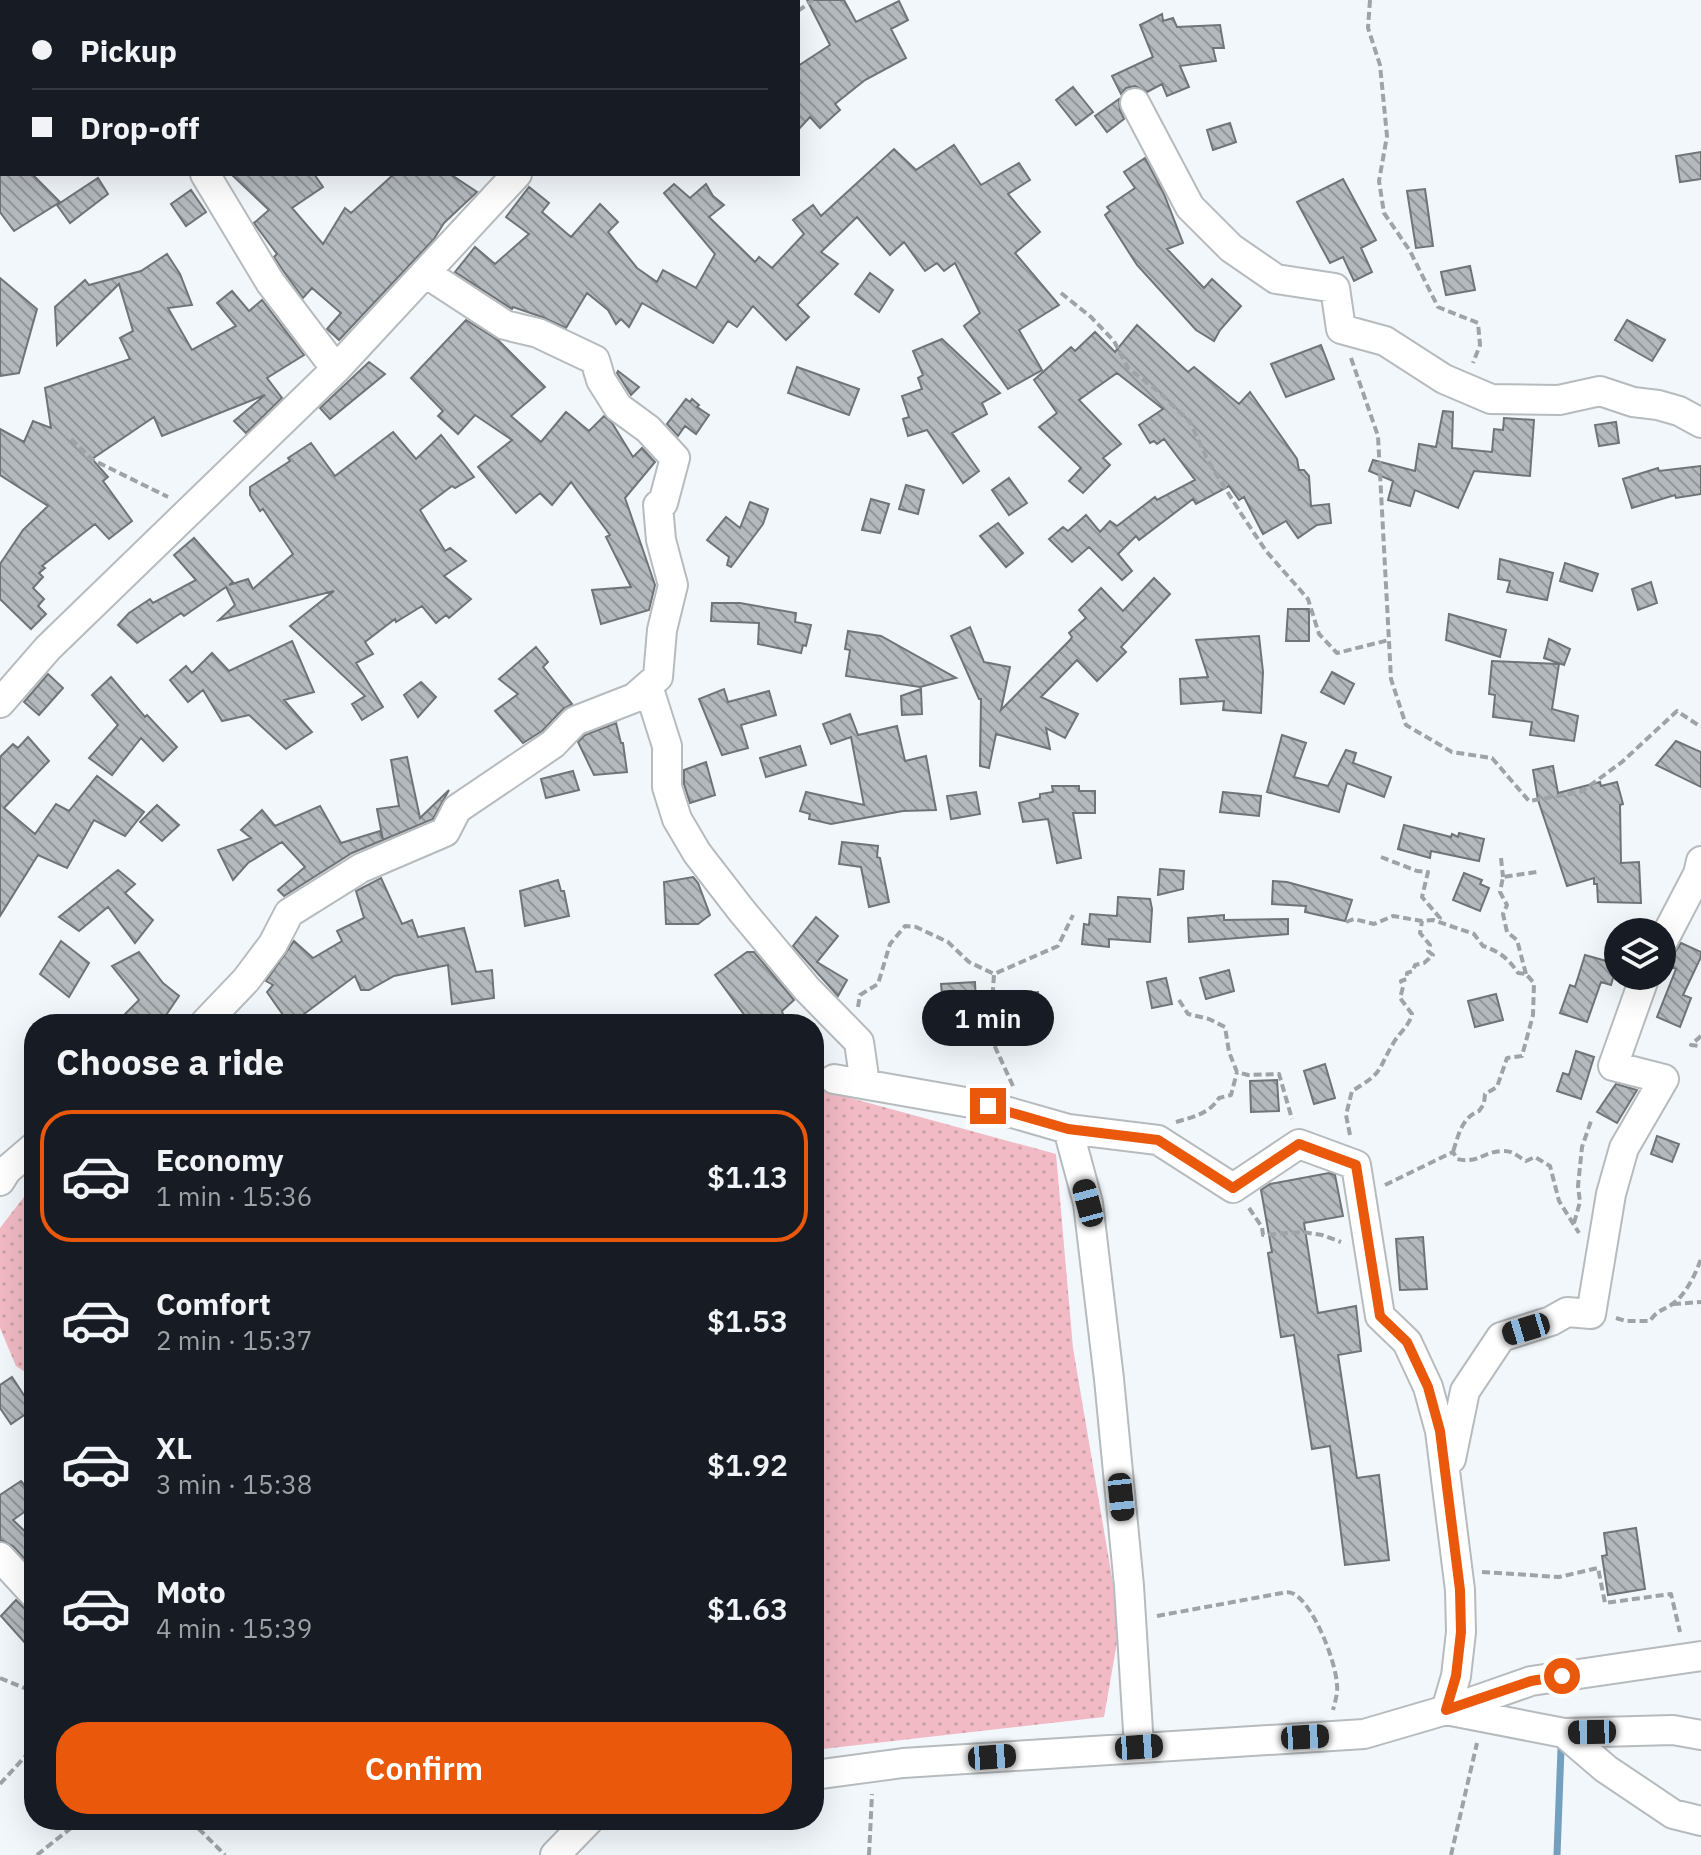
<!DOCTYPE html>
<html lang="en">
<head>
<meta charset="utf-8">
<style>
  body { margin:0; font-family:"IBM Plex Sans",sans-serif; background:#20242c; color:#f1f3f6; height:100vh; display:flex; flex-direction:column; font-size:30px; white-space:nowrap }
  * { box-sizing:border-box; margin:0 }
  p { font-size:26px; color:#9ea1a6 }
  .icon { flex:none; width:44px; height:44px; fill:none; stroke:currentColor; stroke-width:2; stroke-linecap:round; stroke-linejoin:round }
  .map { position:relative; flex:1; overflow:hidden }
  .panel { position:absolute; left:24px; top:1014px; width:800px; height:816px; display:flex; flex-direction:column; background:#171b24; border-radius:32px; box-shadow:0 8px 32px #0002 }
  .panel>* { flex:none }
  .banner { position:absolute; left:0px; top:0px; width:800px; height:176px; box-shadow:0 8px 32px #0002; display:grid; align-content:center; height:176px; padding:0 32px; background:#171b24 }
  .buttons { position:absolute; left:1604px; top:918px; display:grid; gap:16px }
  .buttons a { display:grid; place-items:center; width:72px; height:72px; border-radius:50%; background:#171b24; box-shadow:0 8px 32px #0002; font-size:40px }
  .end { position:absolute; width:36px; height:36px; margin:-18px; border:10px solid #ea580c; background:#fff; box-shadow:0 0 0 4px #fff }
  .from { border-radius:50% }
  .bubble { position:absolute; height:56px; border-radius:28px; background:#171b24; box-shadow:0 8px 32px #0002; font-size:26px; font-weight:600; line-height:56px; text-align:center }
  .car { position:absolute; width:24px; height:48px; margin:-24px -12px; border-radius:10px; box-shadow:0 0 6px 2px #0007; background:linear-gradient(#222 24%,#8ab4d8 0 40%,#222 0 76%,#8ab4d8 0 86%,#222 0) }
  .banner b { display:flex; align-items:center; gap:28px; height:76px; font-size:30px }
  .banner b+b { border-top:2px solid #363941 }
  .banner i { width:20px; height:20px; background:#f1f3f6 }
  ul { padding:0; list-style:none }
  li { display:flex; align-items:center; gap:24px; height:132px; margin:0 16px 12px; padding:0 16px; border:4px solid transparent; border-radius:32px }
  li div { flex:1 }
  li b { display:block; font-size:30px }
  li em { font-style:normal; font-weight:600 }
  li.current { border-color:#ea580c }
  li>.icon { width:72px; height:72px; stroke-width:1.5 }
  h2 { padding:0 32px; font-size:36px; line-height:96px }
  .primary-button { display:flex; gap:16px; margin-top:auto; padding:16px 32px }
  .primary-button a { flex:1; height:92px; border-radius:32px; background:#ea580c; color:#fff; font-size:32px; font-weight:600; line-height:92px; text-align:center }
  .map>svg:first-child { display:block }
  .grass { fill:url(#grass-dots) }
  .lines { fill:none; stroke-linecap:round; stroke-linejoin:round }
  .stream { stroke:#73a0be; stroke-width:7 }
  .building { fill:url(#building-back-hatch); stroke:#707477; stroke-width:2 }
  .street-casing { stroke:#b6bbbe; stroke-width:32 }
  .path { stroke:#9fa3a6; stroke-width:4; stroke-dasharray:8 4; stroke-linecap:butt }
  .street { stroke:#fff; stroke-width:28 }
  .route { stroke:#ea580c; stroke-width:10 }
</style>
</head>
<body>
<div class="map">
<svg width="1701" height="1855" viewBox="0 0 1701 1855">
  <defs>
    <pattern id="grass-dots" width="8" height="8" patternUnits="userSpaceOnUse" patternTransform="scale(2)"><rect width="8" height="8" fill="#f1bac4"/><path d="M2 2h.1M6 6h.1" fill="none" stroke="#cea0a8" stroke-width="1.8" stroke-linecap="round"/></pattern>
    <pattern id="building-back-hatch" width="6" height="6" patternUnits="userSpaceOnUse" patternTransform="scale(2)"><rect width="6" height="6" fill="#b4b9bd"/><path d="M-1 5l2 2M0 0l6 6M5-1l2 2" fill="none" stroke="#92969a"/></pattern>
  </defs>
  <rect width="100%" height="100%" fill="#f2f7fb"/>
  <path class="grass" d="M814,1088l242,66 17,194 47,277 -16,92 -290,33z
    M34,1184v194l-18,-12 -16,-38v-100z"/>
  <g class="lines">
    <path class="stream" d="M1557,1855l4,-106"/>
  </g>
  <path class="building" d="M807,0h37l12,22 43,-21 9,19 -17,9 15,29 -41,22 -30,24 5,6 -20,18 -10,-11 -12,13v-64l32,-21z
    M1162,14l1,7 10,-3 4,9 43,-2 4,23h-11l3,13 -36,5 9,21 -22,9 -5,-12 -15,8 -12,-6 -9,2 -5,6 -9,-18 41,-19 -13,-32z
    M1073,87l20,25 -17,13 -20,-25z
    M1119,99l1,11 4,9 -17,13 -12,-16z
    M1230,123l6,19 -23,8 -6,-20z
    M954,145l27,40 38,-22 11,17 -22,14 32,38 -25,21 44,52 -40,25 23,40 -34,19 -44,-63 16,-13 -25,-50 -11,8 -7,-8 -12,8 -21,-29 -14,13 -33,-38 -36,35 17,12 -41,41 12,12 -23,23 -33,-34 -16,21 -9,-6 -15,22 -71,-40 -13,24 -8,-8 -5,5 -8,-14 -21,-17 -21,35 -24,-11 -29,-10 -1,2 -57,-37 20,-25 20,17 34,-30 -23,-17 23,-30 20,16 -7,9 29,25 29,-33 18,18 -10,10 29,36 20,14 6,-12 33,18 19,-34 -51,-61 10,-9 16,14 16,-14 7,12 11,9 -15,12 46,45 4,-5 13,11 32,-34 -11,-14 20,-15 8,11 73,-67 22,21z
    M1701,152v27l-21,3 -4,-26z
    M1145,158l19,36 19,49 -16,6 37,39 8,-9 29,27 -21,24 -6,11 -18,-11 -59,-65 -32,-50 5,-4 -3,-4 28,-19 -11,-16z
    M0,174h32l28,28 -46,29 -14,-19z
    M231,174h83l9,13 -31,21 31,36 22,-36 6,5 43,-39h56l27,18 -33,31 -10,16 -95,101 -12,-11 14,-16 -29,-25 -9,10 -19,-26 -10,-15 3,-3 -23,-31 15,-13z
    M98,178l10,16 -38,29 -13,-18z
    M1343,179l33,61 -15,8 11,24 -18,9 -11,-24 -13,6 -33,-61z
    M1425,189l8,57 -17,2 -9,-57z
    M191,190l15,22 -20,14 -15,-22z
    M167,254l13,20 12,31 -24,3 24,42 44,-24 -19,-23 15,-12 17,20 13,-11 42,55 -37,23 15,20 -36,35 -12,-12 31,-26 -103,41 -8,-19 -62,42 16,18 -5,4 29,40 -23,18 -14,-15 -53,42 3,2 -6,5 4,4 -10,11 11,11 -6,7 8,8 -15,15 -31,-30v-35l23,-34 25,-24 -48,-31v-46l24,13 9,-21 18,7 -6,-40 85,-29 -10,-21 13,-7 -14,-47 -62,61 -2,-38 30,-27 4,5 52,-14z
    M1470,266l5,24 -29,5 -5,-23z
    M870,273l23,17 -14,22 -24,-18z
    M0,278l37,31 -18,64 -19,3z
    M466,320l32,20 47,47 -34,29 30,26 25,-30 23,19 15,-15 8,7 21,34 9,-9 13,14 -30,36 30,87 -6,25 -48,14 -9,-34 39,-3 -25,-50 4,-2 -39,-53 -19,23 -12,-12 -24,20 -38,-46 34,-27 -37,-25 -17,19 -20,-18 5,-5 -32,-33z
    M1627,320l38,20 -13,21 -37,-21z
    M1137,325l51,47 6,-5 45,37 11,-12 47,67 2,11h5l5,6 2,30 18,-2 2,19 -14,2 -19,13 -12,-17 -23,13 -19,-37 -5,3 -10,-14 -33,18 -3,-5 -54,41 -3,-4 -18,18 14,17 -10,9 -33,-33 -17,15 -23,-23 14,-12 5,4 18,-16 14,17 10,-11 7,5 38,-29 2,3 38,-20 -31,-41 -7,5 -3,-3 -4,2 -11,-18 24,-16 -46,-36 -38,27 42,44 -18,14 7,7 -27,28 -14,-12 12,-13 -42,-41 18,-14 -23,-33 37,-33 4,4 20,-19 20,20z
    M942,339l58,54 -18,10 5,11 -35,19 27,38 -16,12 -36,-53 -19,6 -5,-17 6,-2 -7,-21 20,-7 -4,-11 5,-3 -10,-24z
    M1321,345l13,34 -48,18 -15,-33z
    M369,362l16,12 -55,45 -10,-11z
    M797,367l62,22 -10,26 -61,-22z
    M618,371l21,16 -8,8 -14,-22z
    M686,399l4,3 2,-3 7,6 -2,2 12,8 -13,19 -11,-8 -7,10 -11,-12z
    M1443,411l10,1 -1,36 40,4 2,-23 9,1 1,-12 30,2 -4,56 -56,-5 -16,37 -43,-18 -5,16 -22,-6 5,-19 -24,-10 4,-11 42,11 4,-27 17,3z
    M1616,422l3,21 -20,3 -4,-21z
    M393,432l23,27 25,-24 33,42 -19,11 -3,-2 -32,24 25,41 5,-3 16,13 -22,15 27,23 -22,19 -3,-3 -10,8 -14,-17 -26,16 -1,-3 -30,23 8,12 -17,9 27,44 -21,13 -10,-16 13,-8 -75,-70 44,-35 -115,29 16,-15 -9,-18 -42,29 -3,-3 -44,30 -19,-18 11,-12 21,-14 3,4 43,-23 -22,-25 20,-17 39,44 -4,3 19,-6 5,10 40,-35 -30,-45 -3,2 -10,-16v-8l40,-26 -2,-3 23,-15 24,33z
    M1701,466v28l-25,4 -1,-3 -43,13 -9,-29 35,-11 1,3z
    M1009,478l18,25 -18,12 -17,-25z
    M906,485l18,5 -6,24 -19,-5z
    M871,499l18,5 -9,29 -18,-3z
    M750,502l18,7 -5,15 -32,43 -4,-2 2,-8 -22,-17 19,-23 14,11z
    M998,523l25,30 -17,14 -26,-31z
    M1500,559l53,14 -6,27 -40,-8 3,-11 -12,-2z
    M1565,563l33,11 -6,17 -32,-10z
    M1154,578l16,16 -49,53 5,5 -29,29 -20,-21 -36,37 37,17 -13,24 -19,-10 4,21 -54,-15 -7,34 -9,-2 1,-67h-2l-28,-63 19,-9 14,35 26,5 -9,43 69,-70 2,-3 -3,-4 17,-15 -7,-8 22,-22 22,23z
    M1651,582l6,21 -19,7 -6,-21z
    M712,603h28l56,10 -1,9 16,3 -5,21 -3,-1 -2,8 -43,-9 1,-21 -48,-2z
    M1288,609h21v32h-23z
    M1449,614l57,16 -6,27 -54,-17z
    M848,631l33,5 75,42 -36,9 -74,-11 4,-26 -5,-1z
    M1259,636l4,36 -2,41 -38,-3 1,-9 -43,3 -1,-25 28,-2 -12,-37z
    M1549,639l21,10 -6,16 -20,-7z
    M292,641l22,51 -30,8 28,32 -26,17 -37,-34 -27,6 -19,-31 -15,12 -18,-22 16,-14 6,7 20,-20 17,18z
    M536,647l12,15 -5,5 29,37 -9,5 -21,22 -19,12 -28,-32 23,-17 -19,-15z
    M1492,661l67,3 -7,45 26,7 -4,25 -44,-6 2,-13 -39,-5 2,-22 -6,-1z
    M1332,672l22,12 -10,20 -23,-12z
    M48,674l15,14 -24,27 -15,-13z
    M111,677l34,40 2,-2 30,32 -14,14 -22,-23 -29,37 -23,-17 29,-33 -26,-30z
    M421,682l15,15 -18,20 -14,-22z
    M724,689l4,13 41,-11 7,24 -35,10 7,23 -26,7 -23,-56z
    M921,689l1,25 -20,1 -1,-19z
    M850,714l8,21 39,-9 8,35 21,-5 10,54 -33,1 -72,13 -22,-5 1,-5 -10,-3 6,-19 58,13 -13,-68 -20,7 -8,-20z
    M616,723l5,20h2l4,29 -33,3 -16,-33 7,-7z
    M1282,735l24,8 -12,34 34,9 18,-36 10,3 -3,10 38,14 -7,20 -37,-14 -8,29 -72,-20z
    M28,737l21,24 -45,47 31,26 21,-30 13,7 28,-35 47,36 -19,24 -31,-16 -27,48 -29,-13 -38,61v-159l13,-13 5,4z
    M1676,741l25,11v35l-45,-22z
    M800,746l6,19 -40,12 -6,-19z
    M407,757l13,61 29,-28 -16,29 -81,34 -68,43 -6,-6 27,-23 -23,-25 -34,21 -15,17 -15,-30 33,-12 -10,-8 21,-20 13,16 45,-20 21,37 39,-12 3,9 -6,-31 22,-3 -8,-46z
    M706,762l9,33 -25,8 -6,-19v-14z
    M1553,766l5,27 42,-11 1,4 16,-4 6,22 -3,1 1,58 18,-1 2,41 -43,-1 -1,-18h-3v-6l-27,8 -29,-86 -5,-30z
    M573,771l6,19 -33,8 -5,-19z
    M1052,786h27v5h16v22h-22l8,45 -24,5 -9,-44 -25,3 -4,-19 21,-5v-4l13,-2z
    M976,792l4,22 -29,5 -4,-23z
    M1223,792l38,4 -2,20 -39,-4z
    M157,805l22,20 -17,16 -22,-19z
    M1404,825l47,12 1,-3 6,3 1,-4 25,6 -5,22 -48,-10 -1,7 -32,-9z
    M842,842l36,4 -1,11 3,1 9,44 -20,5 -8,-40 -22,-3z
    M1160,869l24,2 -1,18 -25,6z
    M118,870l17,14 -10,9 28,27 -18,23 -27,-36 -29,24 -20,-14z
    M1464,873l18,7 -2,4 9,4 -9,23 -27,-11z
    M693,877l5,6 12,32 -12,9h-32l-2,-42z
    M381,878l21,46 10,-4 6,17 46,-9 12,44 16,-2 2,28 -42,6 -4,-39 -54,11 -25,14h-8l-6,-14 -55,41 -1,-2 -11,7 -21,-30 6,-7 -7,-4 28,-40 19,17 29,-17 -5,-10 27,-13 -8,-27z
    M558,880l3,11h3l5,25 -44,10 -5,-35z
    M1273,881l14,1 65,18 -7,21 -40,-9 1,-6 -34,-2z
    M1118,897l32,2 2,10 -2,33 -41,-3v8l-27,-3 2,-20 5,1 1,-11 27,2z
    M1224,915v5l64,-1v15l-99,8 -1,-24z
    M816,917l22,19 -21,26 30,18 -9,16 -45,-50z
    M61,941l28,22 -20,34 -29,-23z
    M1681,943l20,9v5l-18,38 8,3 -11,29 -23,-10 19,-48 -14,-6v-3l10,-3z
    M139,952l24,31 16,13 -19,28h-22l-14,-9 15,-15 -27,-34z
    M747,952h7l40,48 -12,11 4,13h-35l-36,-49z
    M1585,955l32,9 -6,21 -10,-3 -14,40 -27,-9 10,-28 5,2z
    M1229,970l5,21 -28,8 -6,-21z
    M1166,978l6,26 -20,4 -5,-26z
    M975,982l1,22 -33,2 -2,-22z
    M1038,992l3,36 -29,3 -3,-36z
    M1496,994l7,26 -28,7 -7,-26z
    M1576,1051l18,6 -13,42 -24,-8 6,-18 6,2z
    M1325,1064l10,34 -21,6 -10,-33z
    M1277,1080l2,31 -28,1 -1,-31z
    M1616,1084l21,6 -20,33 -20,-11z
    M1657,1136l22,8 -7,18 -21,-8z
    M1329,1173l6,2 8,41 -39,7 14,90 38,-7 5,45 -23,4 19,123 22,-3 10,85 -44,5 -15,-119 -18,3 -18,-114 -13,2 -13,-84 4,-1 -11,-62 9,-6z
    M1423,1237l4,52 -27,1 -4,-51z
    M12,1377l21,32 -22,15 -11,-16v-23z
    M21,1481l13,16v8l-21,15 21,20v29l-21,-23 -13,-6v-45z
    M1636,1528l9,61 -37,6 -6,-39 5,-1 -3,-22z
    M16,1600l18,18v35l-33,-37z"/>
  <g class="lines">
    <g class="street-casing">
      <path id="street" d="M94,0l2,2
        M541,0l3,2
        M679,2l2,-2
        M1135,103l55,104 41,41 45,31 59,9 6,41 44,12 59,38 47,20 68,1 41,-9 33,11 25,3 21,6 22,12
        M205,174l65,108 66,87
        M648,686l19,60v41l10,32 20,34 44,57 66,79 52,53 6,42
        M0,703l48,-55 288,-279 181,-195
        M1662,943l36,-69 3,-13
        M204,1024l42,-44 27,-36 16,-31 72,-45 84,-36 12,-23 96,-65 22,-23 59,-23 24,-21 4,-47 11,-45 -12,-45 -3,-35 5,-2 12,-45 -27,-29 -30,-22 -17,-27 -6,-20 -57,-27 -33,-8 -78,-51
        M834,1079l154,27 80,23 20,74 21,176 20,207 10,161
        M1068,1129l90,11 75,48 66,-44 57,21 24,151 27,26 21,45 12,44 20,159 1,42 -5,44 -10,34
        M0,1181l7,-11 27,-23
        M1451,1459l14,-68 36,-54 50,-16 16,-9 24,2 20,-120 13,-46 40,-69 -51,-13 32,-90
        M0,1557l34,37
        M1451,1709l80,-28 170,-25
        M1564,1733l42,36 67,45 28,7
        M814,1775l89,-12 461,-29 82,-24 118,23 109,-3 28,5
        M555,1855l34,-35"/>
    </g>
    <path class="path" d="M1370,0l-2,28 12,37 7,71 -8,45 5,32 26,38 28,56 40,16 2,22 -7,18
      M798,11l15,-11
      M1061,293l30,24 23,24 14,27 31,24 31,30 18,39 32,51 26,39 42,48 11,35 18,19 52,-13
      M1351,358l27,78 13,243 15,46 46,27 40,6 37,43 52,-9 41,-30 55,-51 24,16
      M71,439l22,21 75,37
      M1381,857l36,14 11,1 -6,25 18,21 -2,3
      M1501,858l2,19
      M1346,922l8,-3 20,5 19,-8 29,5 11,-1 41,14 9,12c16,5 26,13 35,27l8,1 8,9 -1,32 -11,41 -15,2 -10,29 -12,7 -1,10 -5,7c-17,6 -21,25 -26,41
      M1526,974l-9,-34 -10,-8 -4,-18 4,-9 -7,-13 3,-15 34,-5
      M1179,1000l9,14 21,5 16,8 4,25 8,20 11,3 31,-1 13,45
      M858,1007l2,-12 18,-11 12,-40 15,-18 11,1 32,15 21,20 25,12
      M1701,1036l-10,9 10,1
      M1013,1086l-23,-50 4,-62 64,-28 15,-31
      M1176,1122c17,-5 33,-8 43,-24l12,-3 6,-23
      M1350,1135l-4,-20 6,-24c33,-20 24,-19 42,-49 6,-10 15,-16 18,-28l-12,-16 3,-11 -2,-6 6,-2v-6l6,-2 2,-6 9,-2 9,-8 -5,-4 2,-6 -10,-12 2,-12
      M1385,1185l68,-33 4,7c22,5 25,-7 45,-8 11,-1 16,6 24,10l9,-4 15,9 9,35 20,32
      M1249,1208l13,19 1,8 39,-3 20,3 19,7
      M1574,1223l6,-21 -2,-16 4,-39 9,-26
      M1673,1304l28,-2
      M1616,1318l10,3h24c7,-11 12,-10 21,-16 15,-10 24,-30 30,-46
      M1482,1572l77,5 39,-9 7,35 66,-9 9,38
      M1157,1616l125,-23c4,-1 8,-1 12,1 20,11 42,68 43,91 1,8 -2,17 -4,25
      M0,1678l34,14
      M0,1784l32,-35 2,-14
      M190,1820l35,35
      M37,1855l44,-35
      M869,1855l3,-61
      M1451,1855l26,-112"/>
    <use href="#street" class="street"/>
  </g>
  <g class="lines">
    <path class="route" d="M988,1106l80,23 90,11 75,48 66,-44 57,21 24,151 27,26 21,45 12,44 20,159 1,42 -5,44 -10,34 85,-29 31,-5"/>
  </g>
</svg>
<div class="buttons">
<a><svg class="icon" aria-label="layers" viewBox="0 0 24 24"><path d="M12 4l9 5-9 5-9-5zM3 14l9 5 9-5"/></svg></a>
</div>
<i class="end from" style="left:1562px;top:1676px"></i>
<i class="end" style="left:988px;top:1106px"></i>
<div class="bubble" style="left:922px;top:990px;width:132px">1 min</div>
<i class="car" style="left:1088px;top:1203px;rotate:345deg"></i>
<i class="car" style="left:1526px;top:1329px;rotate:253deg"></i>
<i class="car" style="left:1121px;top:1497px;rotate:174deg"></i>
<i class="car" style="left:1592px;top:1732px;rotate:269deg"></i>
<i class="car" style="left:1305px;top:1737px;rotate:87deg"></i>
<i class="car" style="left:1139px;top:1747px;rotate:86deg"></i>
<i class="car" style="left:992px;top:1757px;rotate:86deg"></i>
<div class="banner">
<b><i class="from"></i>Pickup</b>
<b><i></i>Drop-off</b>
</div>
<section class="panel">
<h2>Choose a ride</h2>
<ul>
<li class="current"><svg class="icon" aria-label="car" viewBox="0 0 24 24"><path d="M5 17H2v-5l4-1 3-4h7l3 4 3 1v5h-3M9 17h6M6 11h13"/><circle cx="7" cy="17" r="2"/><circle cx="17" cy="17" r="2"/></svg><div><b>Economy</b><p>1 min · 15:36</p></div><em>$1.13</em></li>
<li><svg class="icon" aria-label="car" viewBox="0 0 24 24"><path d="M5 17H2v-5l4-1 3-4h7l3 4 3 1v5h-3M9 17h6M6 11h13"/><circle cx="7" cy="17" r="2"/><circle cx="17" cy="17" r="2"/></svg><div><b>Comfort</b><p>2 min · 15:37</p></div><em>$1.53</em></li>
<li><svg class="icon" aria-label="car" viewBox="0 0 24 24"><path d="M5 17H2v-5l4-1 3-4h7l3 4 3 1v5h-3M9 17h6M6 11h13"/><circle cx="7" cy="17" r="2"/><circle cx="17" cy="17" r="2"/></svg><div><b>XL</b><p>3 min · 15:38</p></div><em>$1.92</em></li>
<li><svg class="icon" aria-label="car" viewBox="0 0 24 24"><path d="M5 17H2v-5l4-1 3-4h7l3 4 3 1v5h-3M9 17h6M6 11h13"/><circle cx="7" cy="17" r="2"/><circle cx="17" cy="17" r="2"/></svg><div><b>Moto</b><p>4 min · 15:39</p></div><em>$1.63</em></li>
</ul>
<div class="primary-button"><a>Confirm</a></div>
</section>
</div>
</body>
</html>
